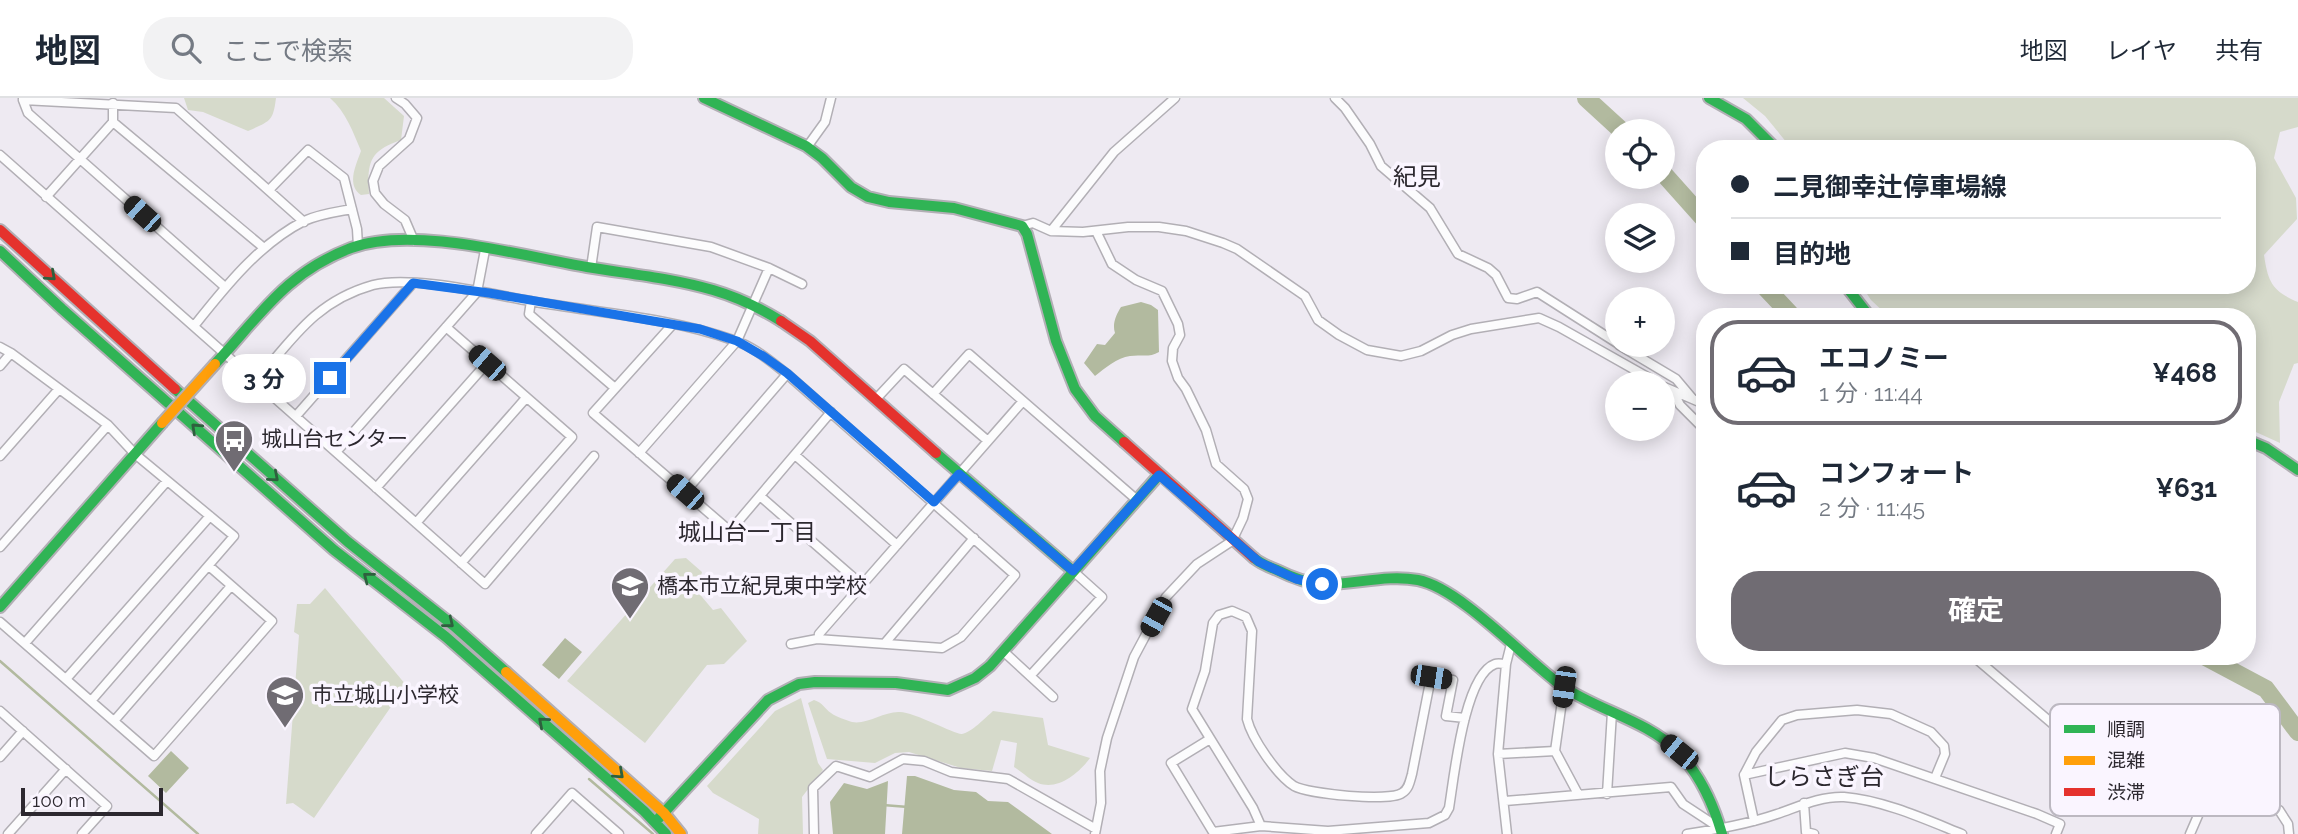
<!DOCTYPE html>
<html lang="ja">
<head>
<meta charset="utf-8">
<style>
  body { margin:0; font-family:Raleway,"Noto Sans JP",sans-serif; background:#f2f2f3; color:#1f2937; height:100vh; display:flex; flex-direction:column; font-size:26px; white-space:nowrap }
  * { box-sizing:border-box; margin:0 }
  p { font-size:23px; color:#747a83 }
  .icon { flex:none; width:38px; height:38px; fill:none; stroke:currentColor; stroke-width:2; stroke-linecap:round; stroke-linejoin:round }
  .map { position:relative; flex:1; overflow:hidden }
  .panel { position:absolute; left:1696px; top:210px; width:560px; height:357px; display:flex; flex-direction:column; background:#fff; border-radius:28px; box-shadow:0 4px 18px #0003 }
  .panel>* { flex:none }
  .hud { position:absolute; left:1696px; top:42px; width:560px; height:154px; border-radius:28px; box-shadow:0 4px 18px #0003; display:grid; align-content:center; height:154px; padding:0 35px; background:#fff }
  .fabs { position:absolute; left:1605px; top:21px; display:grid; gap:14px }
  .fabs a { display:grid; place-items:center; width:70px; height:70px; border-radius:50%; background:#fff; box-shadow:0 4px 18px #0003; font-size:35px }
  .scale { position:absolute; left:21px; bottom:18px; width:142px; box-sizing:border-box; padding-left:7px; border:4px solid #2c282f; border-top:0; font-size:19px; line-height:24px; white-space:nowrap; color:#2c282f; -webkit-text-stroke:5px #faf5ff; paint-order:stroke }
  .end { position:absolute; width:32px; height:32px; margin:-16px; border:9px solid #1a73e8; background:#fff; box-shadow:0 0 0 4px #fff }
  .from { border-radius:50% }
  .bubble { position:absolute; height:49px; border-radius:24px; background:#fff; box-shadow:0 4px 18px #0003; font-size:23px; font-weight:700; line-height:49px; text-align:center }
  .car { position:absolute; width:21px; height:42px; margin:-21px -10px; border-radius:9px; box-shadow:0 0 5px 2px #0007; background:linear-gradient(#222 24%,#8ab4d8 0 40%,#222 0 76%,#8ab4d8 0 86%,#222 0) }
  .hud b { display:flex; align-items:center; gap:24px; height:66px; font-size:26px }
  .hud b+b { border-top:2px solid #e0e1e3 }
  .hud i { width:18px; height:18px; background:#1f2937 }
  ul { padding:12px 0 0; list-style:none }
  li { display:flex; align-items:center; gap:21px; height:105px; margin:0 14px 10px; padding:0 21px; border:4px solid transparent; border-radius:28px }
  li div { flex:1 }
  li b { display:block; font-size:26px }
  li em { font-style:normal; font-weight:700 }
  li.current { border-color:#706c73 }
  li>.icon { width:63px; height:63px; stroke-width:1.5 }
  .button { display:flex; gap:14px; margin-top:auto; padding:14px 35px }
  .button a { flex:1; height:80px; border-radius:28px; background:#706c73; color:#fff; font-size:28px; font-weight:700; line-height:80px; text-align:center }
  header { display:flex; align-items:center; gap:42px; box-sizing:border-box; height:98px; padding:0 35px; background:#fff; border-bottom:2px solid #e0e1e3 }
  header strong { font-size:33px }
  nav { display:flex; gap:38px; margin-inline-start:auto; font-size:24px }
  .search { width:490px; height:63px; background:#f2f2f3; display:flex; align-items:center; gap:18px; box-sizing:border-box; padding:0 24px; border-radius:28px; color:#747a83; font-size:26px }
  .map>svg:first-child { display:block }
  .green { fill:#d6dacb }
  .water { fill:#b2ba9f }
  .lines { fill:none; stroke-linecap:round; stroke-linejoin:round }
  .stream { stroke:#b2ba9f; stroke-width:2.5 }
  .river { stroke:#b2ba9f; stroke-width:18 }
  .street-casing { stroke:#b2afb5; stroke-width:11 }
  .fast-casing { stroke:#b2afb5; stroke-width:14 }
  .slow-casing { stroke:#b2afb5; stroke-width:14 }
  .jam-casing { stroke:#b2afb5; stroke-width:14 }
  .street { stroke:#fcfcfd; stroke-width:8 }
  .fast { stroke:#30b455; stroke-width:10 }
  .slow { stroke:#ff9f0a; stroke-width:10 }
  .jam { stroke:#e5322d; stroke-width:10 }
  .slow-bridge-casing { stroke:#b2afb5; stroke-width:14; stroke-linecap:butt }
  .slow-bridge { stroke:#ff9f0a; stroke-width:10 }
  .oneway { stroke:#2e603e }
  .route { stroke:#1a73e8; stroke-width:9 }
  .labels { text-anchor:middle; stroke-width:7; stroke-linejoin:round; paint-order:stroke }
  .poi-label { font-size:21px; fill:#2c282f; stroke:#faf5ff; text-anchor:start }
  .neighbourhood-label { font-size:23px; fill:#2c282f; stroke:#faf5ff }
  .quarter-label { font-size:24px; fill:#2c282f; stroke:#faf5ff }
  .key { fill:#faf5ff; stroke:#bcb8c1; stroke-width:2 }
  .key-label { font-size:19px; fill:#2c282f }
</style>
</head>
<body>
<header>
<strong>地図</strong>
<div class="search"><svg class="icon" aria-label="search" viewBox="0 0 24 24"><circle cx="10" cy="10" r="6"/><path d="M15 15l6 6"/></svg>ここで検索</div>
<nav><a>地図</a><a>レイヤ</a><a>共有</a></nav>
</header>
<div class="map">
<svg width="2298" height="736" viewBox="0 0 2298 736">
  <rect width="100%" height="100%" fill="#eeeaf2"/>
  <path class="green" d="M184,0h92c-3,24 -6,23 -28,33l-45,-19 -15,-2z
    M330,0h54l20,18 -3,24c-31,11 -34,21 -32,54l-8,1c-15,-10 -5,-30 0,-44 -8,-19 -15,-39 -31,-53z
    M1743,0h555v29l-18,5 -6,26 22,40 1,21 -33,36c4,27 8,36 34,47v61l-4,1 -15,38 1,41 -33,-15v-111h-358l-18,-17 -10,-15h386v-136h-455l-27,-33z
    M686,460l16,14 -5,19 16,19 8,-2 26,33 -23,23 -17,1 -62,78 -78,-62 108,-122z
    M325,490l81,97 -92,133 -21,-15 -7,1 13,-169 -5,-3 3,-28h13z
    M801,600l17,65 5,7 -21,27 1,37h-45l1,-15 -46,-26 -6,-7 68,-75z
    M814,602c9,3 10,8 17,13 5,4 15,7 21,9 15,3 32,-11 48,-10 14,0 56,23 62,22 10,-2 23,-16 31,-23l50,7 5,27 42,13c-11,15 -32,33 -52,25 -8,-3 -16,-11 -24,-16l3,-24 -16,-3 -9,31 -31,-3 -52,-16 -14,1 -20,10 -48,-4 -19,-56z"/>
  <path class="water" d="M1141,204l10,3 7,5 1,42c-10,6 -18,2 -29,4 -13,2 -25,12 -35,20l-11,-13 13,-19 8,1 10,-12c-3,-9 1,-18 6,-26z
    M565,540l17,14 -23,27 -17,-14z
    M171,653l18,17 -23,25 -18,-17z
    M907,678h8l39,14 22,2 12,9 20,1 44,32h-150z
    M888,683l-3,53h-52l-3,-32 14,-19 23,6z"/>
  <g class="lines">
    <path class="stream" d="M0,563l198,173
      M589,681l64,55
      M883,707l25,2"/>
    <path class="river" d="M1586,0l36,33
      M1662,74l42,47
      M1763,187l30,32
      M2204,558l62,33 32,43"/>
    <g class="street-casing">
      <path id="street" d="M23,0v2l153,8 128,114
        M396,0l9,6 12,14 -8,21 -30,27 -6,15 2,12 9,11 21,16 9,21
        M1335,0l10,10 25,36 11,22 49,42 28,46 30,14 8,7 12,23 9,1 20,-7 80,51
        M23,2l5,13 197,174
        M113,24l151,126
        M807,49l18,-25 6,-24
        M0,57l485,429 109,-128
        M269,92l39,-40 36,28 13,51 1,17
        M46,99l67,-75v-19
        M1022,128l11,-3 18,8 32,1 45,-5h31l27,4 37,12 14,6 68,47 13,24 21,15 28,15 34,6 20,-5 31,-16 19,-6 68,-11 20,9 99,56
        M1051,133l63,-79 61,-54
        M591,170l6,-41 114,20 58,21 33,16
        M531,203l-2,13 86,74
        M673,226l-80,89 137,118 101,-119
        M194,228c31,-39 65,-82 110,-105 15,-7 32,-9 48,-12
        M446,229l126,110 -111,126
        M1619,247l57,34 16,19
        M0,249l11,6 97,72 27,29 99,82 -143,165
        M0,268l11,-13
        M257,282c36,-42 59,-79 116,-95 38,-10 117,9 157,16 68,12 138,16 203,39 20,6 37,21 54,34l228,201 -54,62 -19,11 -125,-9 -26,5
        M1662,288l42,18
        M1673,293l7,14 24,24
        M933,296l36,-40 168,146
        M876,301l28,-30 84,72
        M296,318l117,-133
        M336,354l141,-160 8,-42
        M639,355l98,-112 32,-73
        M795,357l102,90
        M0,358l59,-67
        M376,390l111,-125
        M685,394l102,-118
        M760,398l102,89
        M416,425l110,-125
        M0,449l108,-122
        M0,524l154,134 118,-135 -63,-55
        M819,536l204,-233
        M25,545l142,-162
        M885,545l89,-105
        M1003,553l50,46
        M1973,558l88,75 64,27 88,23 53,22 13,7 9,14 1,10
        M1030,578l72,-79 -29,-26
        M66,581l144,-163
        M1564,589l-9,64 23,43
        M0,613l107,95 -25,28
        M114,623l117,-135
        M1210,641l-39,24 42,69 48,-6 67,5 101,-8 16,-8 4,-7c5,-30 15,-133 46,-144 3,-1 7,0 11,0
        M1498,656l57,-3
        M0,659l23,-26
        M1744,677l101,-22 29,5 163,56 23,10 -4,10
        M1607,696l5,-82
        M1505,703l166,-14 12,17 38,25
        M1804,705l2,29 8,2
        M1754,723l-10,-46 12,-23 26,-32 15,-5 60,-5 34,4 40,18 13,14 1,8 -10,24
        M1261,728l-8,-18 -61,-99 13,-38 8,-48 6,-8 13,-4 14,6 6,14 -5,88c5,20 30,56 47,67 14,8 96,16 108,7 7,-4 8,-12 10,-19l19,-97 22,3 -7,36 19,2
        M8,736l58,-65
        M536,736l36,-41 47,41
        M814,736l-1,-46 23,-22 34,11 33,-18 21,2 27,11 57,7 88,50
        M1095,736l6,-31 -1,-32 7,-33 27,-81 32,-60 31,-33 35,-23 11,-23 5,-19 -4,-10 -28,-25 -10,-34 -20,-41 -8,-11 -6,-17 1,-13 7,-13 -2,-11 -16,-33 -26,-11 -24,-16 -16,-33
        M1507,736l-9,-80 8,-90 5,-20
        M1687,736c31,-5 61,-10 90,-20 21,-7 43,-18 67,-17 39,3 83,23 118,37
        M2190,736l23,-53"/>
    </g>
    <g class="fast-casing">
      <path id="fast" d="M704,0l102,48 16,12 29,29 17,10 21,5 65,6 68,18 5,8 29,107 19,48 20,27 29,26
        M1709,0l37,21 30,30
        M0,153l62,58 272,241 112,87 198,174 22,23
        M1845,187l25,32
        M215,266c45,-48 70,-91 136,-116 62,-23 171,8 236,19 42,7 85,11 126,23 24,7 47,18 68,31
        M175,291l173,153 106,84 52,46
        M2247,342l19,8 32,22
        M936,355l137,118
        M1254,460c7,6 15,9 23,12 14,7 29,13 45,14 32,1 64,-10 96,-4 42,8 107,79 144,106 35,24 86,35 115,65 23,23 36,52 45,83
        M0,509l162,-184
        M659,720l109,-118 31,-16 16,-2 81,1 52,7 27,-12 15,-12 169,-191"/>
    </g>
    <g class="slow-casing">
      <path id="slow" d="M506,574l158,141 17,21"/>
    </g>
    <g class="jam-casing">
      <path id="jam" d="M0,132l175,159
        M781,223l29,20 126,112
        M1124,344l130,116"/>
    </g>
    <use href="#street" class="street"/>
    <use href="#fast" class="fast"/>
    <use href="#slow" class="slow"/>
    <use href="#jam" class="jam"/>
    <g class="slow-bridge-casing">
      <path id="slow-bridge" d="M162,325l53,-59"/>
    </g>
    <use href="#slow-bridge" class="slow-bridge"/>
  </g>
  <defs><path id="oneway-chevron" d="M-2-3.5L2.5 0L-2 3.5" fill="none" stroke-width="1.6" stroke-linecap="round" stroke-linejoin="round" transform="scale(1.75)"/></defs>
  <g class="oneway">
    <use href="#oneway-chevron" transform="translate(51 178) rotate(42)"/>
    <use href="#oneway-chevron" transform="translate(196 330) rotate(-137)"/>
    <use href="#oneway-chevron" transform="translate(274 379) rotate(41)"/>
    <use href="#oneway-chevron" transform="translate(368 479) rotate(-142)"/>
    <use href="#oneway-chevron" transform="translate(449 525) rotate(39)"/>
    <use href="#oneway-chevron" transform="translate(543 624) rotate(-139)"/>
    <use href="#oneway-chevron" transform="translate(619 676) rotate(42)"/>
  </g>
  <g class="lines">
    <path class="route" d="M330,280l83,-95 76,10 211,36 37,12 26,15 24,17 147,129 25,-28 114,97 86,-96 100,87 37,17 26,5"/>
  </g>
  <defs>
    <g id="bus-pin" transform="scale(2.0125)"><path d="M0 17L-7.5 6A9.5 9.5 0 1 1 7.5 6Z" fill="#706c73" stroke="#faf5ff"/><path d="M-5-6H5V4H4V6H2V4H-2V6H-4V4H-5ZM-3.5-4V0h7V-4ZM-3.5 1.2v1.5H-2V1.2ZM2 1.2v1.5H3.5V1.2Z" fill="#fff"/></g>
    <g id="school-pin" transform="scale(2.0125)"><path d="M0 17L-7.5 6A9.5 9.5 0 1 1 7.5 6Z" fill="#706c73" stroke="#faf5ff"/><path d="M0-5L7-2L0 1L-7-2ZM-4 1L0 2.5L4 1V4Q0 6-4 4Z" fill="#fff"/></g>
  </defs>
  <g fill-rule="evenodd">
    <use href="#bus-pin" x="234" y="341"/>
    <use href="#school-pin" x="630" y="488"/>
    <use href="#school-pin" x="285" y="597"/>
  </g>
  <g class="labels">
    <g class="poi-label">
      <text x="261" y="348">城山台センター</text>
      <text x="657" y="495">橋本市立紀見東中学校</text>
      <text x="312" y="604">市立城山小学校</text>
    </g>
    <g class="neighbourhood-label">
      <text x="747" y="442">城山台一丁目</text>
    </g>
    <g class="quarter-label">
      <text x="1417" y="87">紀見</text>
      <text x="1824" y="687">しらさぎ台</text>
    </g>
  </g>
  <rect x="2050" y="606" width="230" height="112" rx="10" class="key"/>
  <rect x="2064" y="627" width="31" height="8" fill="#30b455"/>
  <rect x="2064" y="658" width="31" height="9" fill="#ff9f0a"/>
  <rect x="2064" y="690" width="31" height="8" fill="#e5322d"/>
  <g class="key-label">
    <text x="2107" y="638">順調</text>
    <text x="2107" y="669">混雑</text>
    <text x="2107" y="701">渋滞</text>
  </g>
</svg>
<div class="fabs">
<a><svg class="icon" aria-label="locate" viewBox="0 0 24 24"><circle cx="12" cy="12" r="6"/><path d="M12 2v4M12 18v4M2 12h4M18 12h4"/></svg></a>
<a><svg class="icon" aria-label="layers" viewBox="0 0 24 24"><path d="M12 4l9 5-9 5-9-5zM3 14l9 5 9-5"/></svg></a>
<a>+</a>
<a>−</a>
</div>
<div class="scale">100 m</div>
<i class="end from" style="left:1322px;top:486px"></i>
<i class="end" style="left:330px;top:280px"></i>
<div class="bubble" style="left:222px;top:256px;width:84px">3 分</div>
<i class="car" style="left:142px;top:116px;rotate:312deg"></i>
<i class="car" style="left:487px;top:265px;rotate:311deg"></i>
<i class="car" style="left:685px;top:394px;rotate:311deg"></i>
<i class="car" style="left:1156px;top:519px;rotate:209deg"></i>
<i class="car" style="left:1431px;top:579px;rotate:99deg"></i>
<i class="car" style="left:1564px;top:589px;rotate:188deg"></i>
<i class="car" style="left:1679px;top:654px;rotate:309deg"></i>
<div class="hud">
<b><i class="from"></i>二見御幸辻停車場線</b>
<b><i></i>目的地</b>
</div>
<section class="panel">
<ul>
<li class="current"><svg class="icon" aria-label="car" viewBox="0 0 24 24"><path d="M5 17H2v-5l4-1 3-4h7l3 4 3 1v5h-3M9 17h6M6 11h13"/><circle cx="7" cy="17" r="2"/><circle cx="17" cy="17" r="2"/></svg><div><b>エコノミー</b><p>1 分 · 11:44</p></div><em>¥468</em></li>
<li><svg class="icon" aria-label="car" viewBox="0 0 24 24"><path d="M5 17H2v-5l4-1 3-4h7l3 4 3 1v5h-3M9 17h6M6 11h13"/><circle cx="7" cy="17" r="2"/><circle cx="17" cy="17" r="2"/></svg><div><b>コンフォート</b><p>2 分 · 11:45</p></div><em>¥631</em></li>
</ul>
<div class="button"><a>確定</a></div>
</section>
</div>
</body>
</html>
